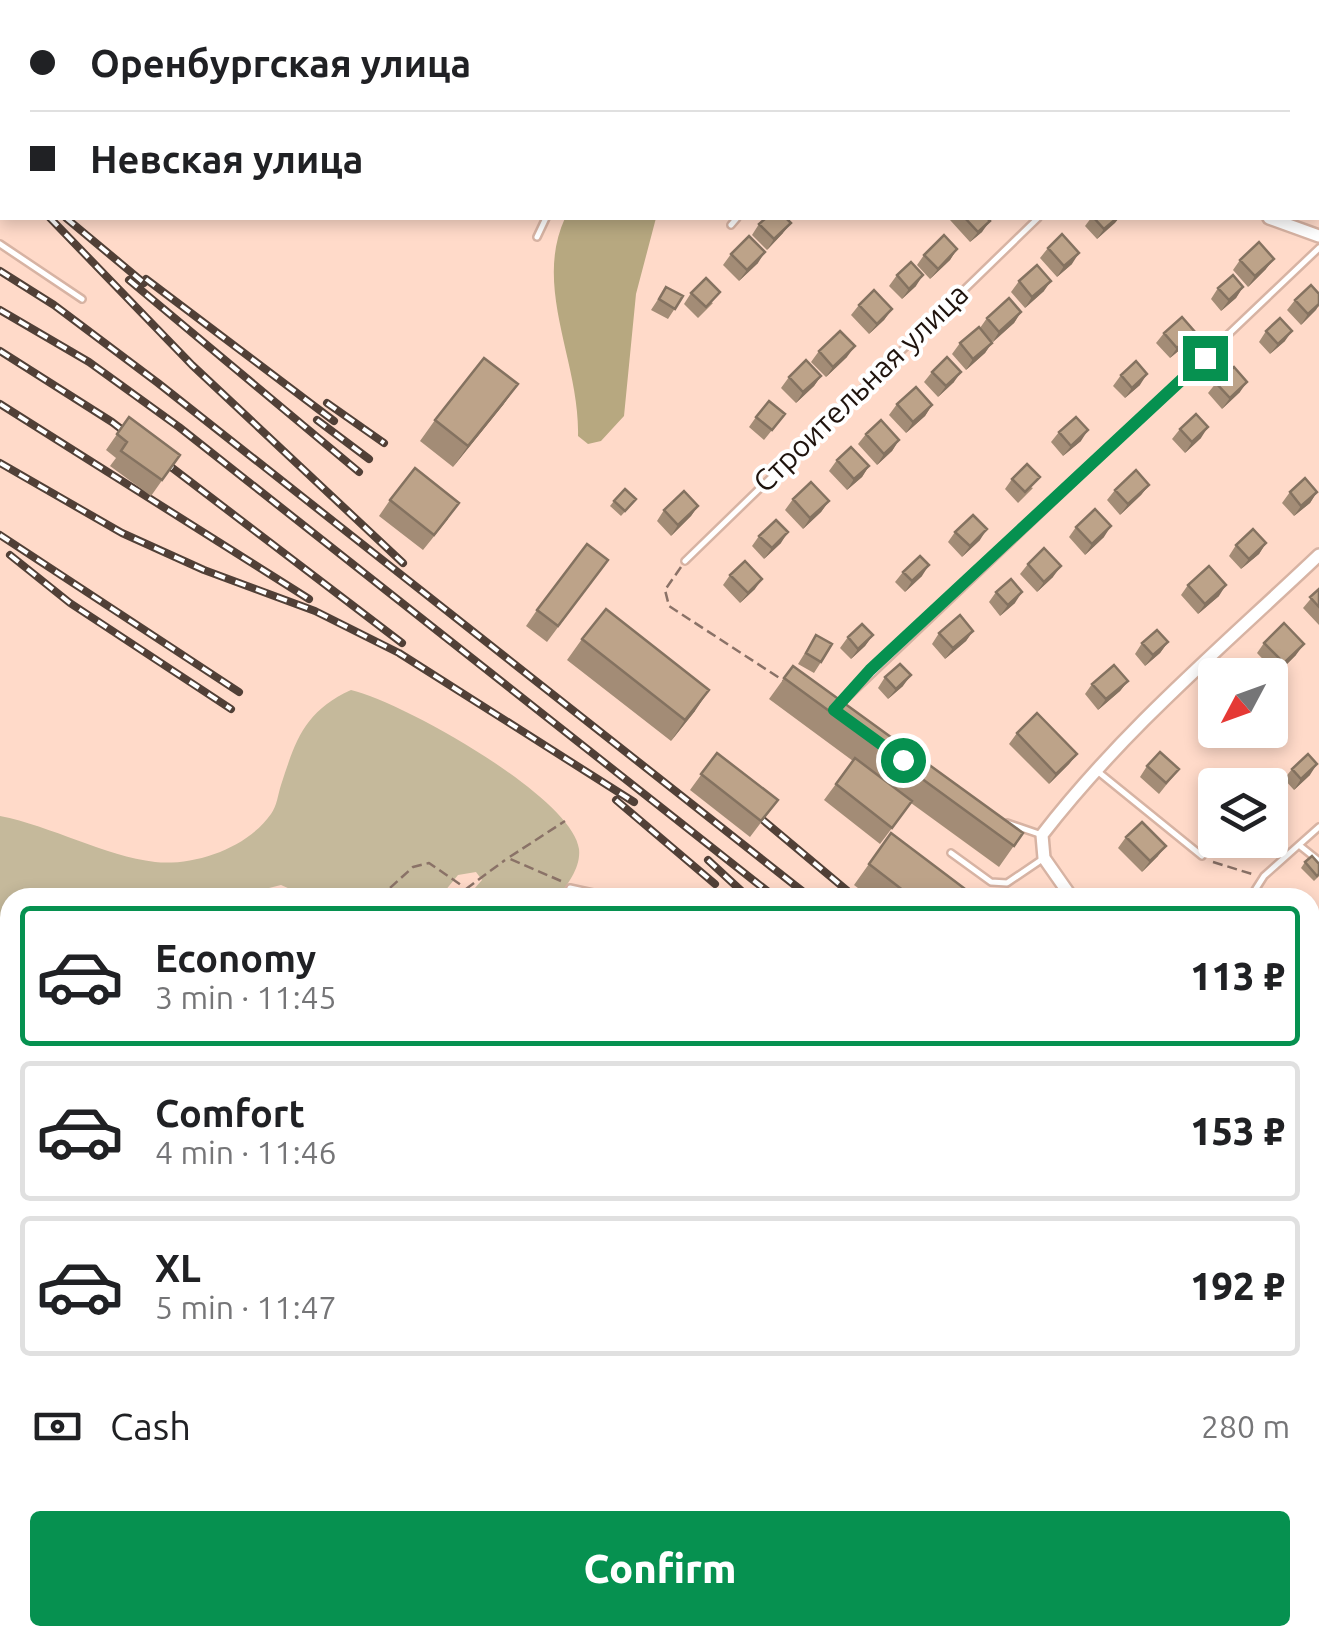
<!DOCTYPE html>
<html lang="en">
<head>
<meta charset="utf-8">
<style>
  body { margin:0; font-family:Ubuntu,sans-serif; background:#f6f6f6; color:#202124; height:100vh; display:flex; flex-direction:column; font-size:38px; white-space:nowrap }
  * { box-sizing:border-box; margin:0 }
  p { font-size:32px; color:#757577 }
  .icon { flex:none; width:55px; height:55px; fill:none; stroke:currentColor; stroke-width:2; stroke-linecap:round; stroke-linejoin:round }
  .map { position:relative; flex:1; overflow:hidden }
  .side { position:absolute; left:0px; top:888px; width:1320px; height:758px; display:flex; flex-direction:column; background:#fff; border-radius:30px 30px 0 0; box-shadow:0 5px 15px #0003 }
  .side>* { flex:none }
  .banner { position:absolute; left:0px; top:0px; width:1320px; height:220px; box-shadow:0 5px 15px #0003; display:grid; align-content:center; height:220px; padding:0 30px; background:#fff }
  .needle { width:65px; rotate:229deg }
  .buttons { position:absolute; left:1198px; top:658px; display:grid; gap:20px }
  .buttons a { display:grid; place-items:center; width:90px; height:90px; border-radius:10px; background:#fff; box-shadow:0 5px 15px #0003; font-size:50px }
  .end { position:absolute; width:45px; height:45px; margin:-22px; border:12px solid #069150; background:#fff; box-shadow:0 0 0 5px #fff }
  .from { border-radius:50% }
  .banner b { display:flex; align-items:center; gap:35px; height:95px; font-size:38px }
  .banner b+b { border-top:2px solid #e0e0e0 }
  .banner i { width:25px; height:25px; background:#202124 }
  ul { padding:18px 0 0; list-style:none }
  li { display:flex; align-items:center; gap:30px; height:140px; margin:0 20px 15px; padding:0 10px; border:5px solid #e0e0e0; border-radius:10px }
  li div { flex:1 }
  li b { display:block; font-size:38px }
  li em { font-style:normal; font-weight:800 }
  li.active { border-color:#069150 }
  li>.icon { width:90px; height:90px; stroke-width:1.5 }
  .pay { display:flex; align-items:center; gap:25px; height:110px; padding:0 30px; font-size:38px }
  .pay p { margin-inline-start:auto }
  .primary-button { display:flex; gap:20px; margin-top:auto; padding:20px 30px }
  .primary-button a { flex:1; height:115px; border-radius:10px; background:#069150; color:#fff; font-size:40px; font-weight:800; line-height:115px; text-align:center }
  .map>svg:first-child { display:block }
  .green { fill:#c5b99b }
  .forest { fill:#b7a880 }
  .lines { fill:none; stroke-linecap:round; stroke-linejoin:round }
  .service-casing { stroke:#d7b3a3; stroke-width:10 }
  .minor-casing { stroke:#d7b3a3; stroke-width:16 }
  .path { stroke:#8a7267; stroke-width:2.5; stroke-dasharray:10 5; stroke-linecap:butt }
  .service { stroke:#fff; stroke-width:5 }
  .minor { stroke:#fff; stroke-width:11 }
  .rail-casing { stroke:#514037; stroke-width:8 }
  .rail { stroke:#fff; stroke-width:4; stroke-dasharray:11; stroke-linecap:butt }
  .wall { fill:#a38c76 }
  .shaded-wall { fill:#847260 }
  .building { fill:#bda389; stroke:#847260; stroke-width:2.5 }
  .route { stroke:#069150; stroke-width:12 }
  .labels { text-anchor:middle; stroke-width:8; stroke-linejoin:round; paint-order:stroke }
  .street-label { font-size:30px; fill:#1f130d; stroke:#fff }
</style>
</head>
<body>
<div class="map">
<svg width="1319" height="1643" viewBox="0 0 1319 1643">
  <rect width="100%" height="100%" fill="#ffdac9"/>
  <path class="green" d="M351,690c49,11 221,106 228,159 2,18 -11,35 -21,48h-91l15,-17 -6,-8 -18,3 -18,22h-132l-27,-12 -12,3 -4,10h-255v129l-10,-5v-206c51,10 105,40 155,46 40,4 92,-14 116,-48 6,-8 7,-20 10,-29 15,-46 24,-74 70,-95z"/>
  <path class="forest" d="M565,218h91l-20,76 -12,122 -23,25 -13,3 -10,-8c2,-74 -45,-148 -13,-218z
    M1319,1187v85l-9,-13v-63z"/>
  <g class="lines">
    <g class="service-casing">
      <path id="service" d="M11,0l2,2
        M353,0l2,2
        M715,2l1,-2
        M939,2l3,-2
        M1258,2l3,-2
        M1318,129l1,-1
        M731,225l6,-7
        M537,237l9,-19
        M0,244l82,55
        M685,561l353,-343
        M840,704l479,-456
        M1096,770l106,86
        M1007,823l35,12
        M1299,845l20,16
        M951,853l40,29 16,1 37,-25
        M567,898l3,-10 46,10
        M1250,898l14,-22 55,-49
        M1310,1185l9,-10
        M0,1191l10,1
        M0,1447l3,25 7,13
        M0,1583l8,-8 -8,-56 3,-47
        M1310,1627l9,3
        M73,1635l1,8
        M320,1635l5,8
        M1138,1635l12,8
        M83,1643l12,-8
        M508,1643l7,-8"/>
    </g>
    <g class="minor-casing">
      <path id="minor" d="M1269,218l50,18
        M1072,898l-28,-40 -2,-23c81,-105 181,-189 277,-280
        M0,1034l10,6
        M1310,1106l9,7
        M0,1346h10
        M885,1635l16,8
        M164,1643l80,-8
        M785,1643l6,-8
        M1286,1643l7,-8"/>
    </g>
    <path class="path" d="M681,567l-16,23 4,16 115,75
      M1213,862l39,12
      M561,881l-53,-23 57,-37
      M379,898l34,-31 16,-4 35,24
      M454,898l51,-38
      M1310,1269l9,11"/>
    <use href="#service" class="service"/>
    <use href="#minor" class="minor"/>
    <g class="rail-casing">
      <path id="rail" d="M0,165l2,3
        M50,218l142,147 211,198
        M66,218l78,65
        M0,271l54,34 104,78 653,515
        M146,279l188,142
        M129,280l230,192
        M0,310l89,52 90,65 597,471
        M0,351l112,71 290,221
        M327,403l57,40
        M0,404l309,195
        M317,420l52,39
        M0,463l122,70 82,37 111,41 84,42 235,149
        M0,535l239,157
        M10,555l60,48 161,106
        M616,800l99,84
        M763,820l93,78
        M708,860l41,38
        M1310,961l9,6
        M1310,1308l9,7
        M1310,1351l9,7
        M1310,1398l9,7
        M1310,1470l9,11
        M1310,1504l9,12
        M1310,1544l9,7
        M1310,1563l9,7"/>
    </g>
    <use href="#rail" class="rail"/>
  </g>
  <path class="wall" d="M881,0h32l-2,2h-32z
    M974,0h32l-3,2h-30z
    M952,218h35l-5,14 -12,10 -20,-22z
    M1091,218h28l-22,21 -12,-13z
    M759,224l24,9 -16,17 -15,-15z
    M1048,248l24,16 -15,13 -17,-19z
    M957,249l-7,11 -20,19 -13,-14 7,-10z
    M731,254l27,9 -19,18 -16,-16z
    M1240,260l26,9 -18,18 -15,-17z
    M897,275l19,11 -14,13 -13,-13z
    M1019,281l25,10 -19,17 -14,-16z
    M666,287l17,9 -15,23 -17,-9z
    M1243,287l-7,11 -15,13 -10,-12 7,-11z
    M691,293l22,10 -15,15 -14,-14z
    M1319,294v12l-18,19 -14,-15 8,-10z
    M859,305l33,4 -8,11 -15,14 -18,-19z
    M1021,312l-7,11 -22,19 -7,11 -19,17 -14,-16 8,-11 20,-15 7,-10z
    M1266,331l19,10 -15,13 -11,-12z
    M1164,333l24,10 -18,15 -14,-15z
    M819,351l28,6 -21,20 -15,-15z
    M932,372l22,10 -16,15 -14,-15z
    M1121,375l19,10 -15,13 -12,-12z
    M821,376l-7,10 -18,17 -15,-15 8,-11z
    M1216,383l24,9 -18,17 -14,-16z
    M518,384l-15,21 -50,62 -33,-26 15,-21z
    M897,404l35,1 -7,11 -19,17 -17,-18z
    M785,414l-21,26 -15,-13 7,-10z
    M129,417l51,38 -29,41 -41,-30 6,-8 -10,-8z
    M1180,429l21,9 -16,15 -13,-14z
    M1059,432l22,9 -18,15 -12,-14z
    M866,434l33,6 -7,11 -15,14 -19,-21z
    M837,460l32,6 -7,11 -15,13 -18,-19z
    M1012,479l21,9 -15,15 -13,-14z
    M1149,485l-8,10 -21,20 -13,-15 8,-10z
    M1290,492h27l-7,11 -16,13 -12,-13z
    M793,499l36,2 -8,11 -18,17 -18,-19z
    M390,500l58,19 -25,31 -44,-34z
    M614,501l18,3 -11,12 -11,-10z
    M698,506l-7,10 -20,20 -14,-15 7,-11z
    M1076,527l28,10 -19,18 -16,-18z
    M955,532l25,8 -18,17 -14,-15z
    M759,536l22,7 -17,16 -12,-13z
    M1266,543l-7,11 -18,15 -12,-13 7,-11z
    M608,560l-61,82 -21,-16 11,-16z
    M1028,564l25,13 -16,15 -17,-18z
    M903,572l19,4 -17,16 -10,-10z
    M730,575l25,14 -15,14 -17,-18z
    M1188,585l31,11 -21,18 -17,-19z
    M1319,589v36l-16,-17z
    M996,592l19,11 -15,13 -11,-14z
    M973,631l-7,10 -21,18 -13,-15 7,-11z
    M816,635l5,27 -7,11 -16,-9z
    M873,635l-8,11 -14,13 -11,-11 8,-11z
    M582,639l113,72 -24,30 -104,-81z
    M1168,642l-8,11 -15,13 -10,-12 7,-11z
    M1264,643l32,12 -19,19 -20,-21z
    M793,666l230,167 -24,34 -88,-64 -31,41 -56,-44 29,-39 -84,-62z
    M885,677l18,9 -15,13 -10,-11z
    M1128,681l-8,10 -22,19 -13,-16 7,-10z
    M1215,698v32h2l-3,3 -16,-15z
    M1017,733l60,21 -8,10 -20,20 -40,-40z
    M717,753l61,47 -28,37 -60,-47z
    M1147,766l32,3 -20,25 -19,-17z
    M1292,769l18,6 -16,15 -10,-11z
    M1215,805v32l-15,-11z
    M891,833l86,65h-106l-17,-13z
    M1126,837l32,19 -16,16 -24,-24z
    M1305,862l14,14 -5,5 -13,-13z
    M1310,916l9,1v37l-9,-7z
    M4,1209l6,1v33l-10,-1v-26z
    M10,1363v59l-6,-50z
    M464,1635l16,8h-21z
    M733,1635h30l-6,8h-13z
    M1046,1635h19l-6,8z"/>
  <path class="shaded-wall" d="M1117,218h2l-4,5 -18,16 7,-10z
    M990,221l-8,11 -12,10 8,-10z
    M791,223l-8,10 -16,17 7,-11z
    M957,249l-7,11 -20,19 8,-10z
    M765,252l-7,11 -19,18 8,-11z
    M1079,253l-7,11 -15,13 7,-11z
    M1274,259l-8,10 -18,18 7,-11z
    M923,275l-7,11 -14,13 7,-10z
    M1051,281l-7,10 -19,17 7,-11z
    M1243,287l-7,11 -15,13 8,-11z
    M1319,304l-3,6 -15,15 7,-11z
    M892,309l-8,11 -15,14 8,-10z
    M1021,312l-7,11 -22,20 7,-11z
    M1292,331l-7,10 -15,13 8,-10z
    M1195,332l-7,11 -18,15 7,-10z
    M992,343l-7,10 -19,17 7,-11z
    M855,346l-8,11 -21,20 7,-10z
    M961,372l-7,10 -16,15 8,-11z
    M1147,374l-7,11 -15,13 7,-10z
    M821,376l-7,10 -18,17 7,-11z
    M1247,382l-7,10 -18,17 8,-11z
    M518,384l-15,21 -50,62 15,-21z
    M932,405l-7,11 -19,17 7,-11z
    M1208,427l-7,11 -16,15 7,-11z
    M1088,430l-7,11 -18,15 8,-10z
    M899,440l-7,11 -15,14 7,-11z
    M869,466l-7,11 -15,13 7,-11z
    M1149,485l-8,10 -21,20 8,-11z
    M1317,492l-7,11 -16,13 7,-10z
    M829,501l-8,11 -18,17 7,-11z
    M698,506l-7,10 -20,20 7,-11z
    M1111,526l-7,11 -19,18 7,-11z
    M987,529l-7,11 -18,17 8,-11z
    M788,532l-7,11 -17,16 8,-11z
    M1266,543l-7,11 -18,15 8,-10z
    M929,565l-7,11 -17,16 7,-11z
    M1061,566l-8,11 -16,15 7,-10z
    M762,579l-7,10 -15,14 8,-10z
    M1226,585l-7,11 -21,18 7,-10z
    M1022,592l-7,11 -15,13 8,-11z
    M973,631l-7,10 -21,18 8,-11z
    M873,635l-8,11 -14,13 7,-10z
    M1168,642l-8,11 -15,13 8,-11z
    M1304,644l-8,11 -19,19 7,-11z
    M911,675l-8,11 -15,13 8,-10z
    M1128,681l-8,10 -22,19 8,-11z
    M709,690l-14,21 -24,30 14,-21z
    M1077,754l-8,10 -20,20 7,-10z
    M1317,764l-7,11 -16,15 7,-11z
    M1166,846l-8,10 -16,16 8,-11z
    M3,1231h7v12l-10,-1v-7z
    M10,1604v28l-10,1v-27z"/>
  <path class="building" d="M246,0h55l-2,2h-55z
    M894,0h17l-2,2h-13z
    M1182,0h24l2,2h-29z
    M766,218h20l5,5 -17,16 -15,-15z
    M965,218h22l3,3 -12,11z
    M1094,218h23l-13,11z
    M1062,234l17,19 -15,13 -16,-18z
    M944,235l13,14 -19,20 -14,-14z
    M749,236l16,16 -18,18 -16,-16z
    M1259,242l15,17 -19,17 -15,-16z
    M911,262l12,13 -14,14 -12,-14z
    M1037,265l14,16 -19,16 -13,-16z
    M1233,275l10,12 -14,13 -11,-12z
    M706,278l14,14 -14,15 -15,-14z
    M1311,285l8,9v10l-11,10 -13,-14z
    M666,287l17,9 -8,13 -16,-10z
    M874,290l18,19 -15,15 -18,-19z
    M1009,298l12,14 -22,20 -12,-14z
    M1182,317l13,15 -18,16 -13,-15z
    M1280,318l12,13 -14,13 -12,-13z
    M979,327l13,16 -19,16 -13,-16z
    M840,331l15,15 -22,21 -14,-16z
    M947,357l14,15 -15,14 -14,-14z
    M484,358l34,26 -50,62 -33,-26z
    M806,360l15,16 -18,16 -14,-15z
    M1136,361l11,13 -15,14 -11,-13z
    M1234,367l13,15 -17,16 -14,-15z
    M916,387l16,18 -19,17 -16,-18z
    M769,401l16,13 -13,16 -16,-13z
    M1196,414l12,13 -16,15 -12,-13z
    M129,417l51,38 -18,25 -41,-29 6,-9 -10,-8z
    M1076,417l12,13 -17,16 -12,-14z
    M881,420l18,20 -15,14 -18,-20z
    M851,447l18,19 -15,13 -17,-19z
    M1027,464l13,13 -15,15 -13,-13z
    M415,468l44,35 -25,32 -44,-35z
    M1136,470l13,15 -21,19 -13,-14z
    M1305,478l12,14 -16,14 -11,-14z
    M811,482l18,19 -19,17 -17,-19z
    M625,489l11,10 -11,12 -11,-10z
    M684,491l14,15 -20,19 -14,-15z
    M1095,509l16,17 -19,18 -16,-17z
    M973,515l14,14 -17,17 -15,-14z
    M776,520l12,12 -16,16 -13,-12z
    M1253,529l13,14 -17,16 -13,-14z
    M587,544l21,16 -50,66 -21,-16z
    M1044,548l17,18 -17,16 -16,-18z
    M920,556l9,9 -17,16 -9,-9z
    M745,561l17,18 -14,14 -18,-18z
    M1209,566l17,19 -21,19 -17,-19z
    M1011,579l11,13 -14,13 -12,-13z
    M1319,589v18l-9,-10z
    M606,609l103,81 -24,30 -103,-81z
    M960,615l13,16 -20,17 -14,-15z
    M1284,623l20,21 -20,19 -20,-20z
    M862,624l11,11 -15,14 -10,-12z
    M1157,630l11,12 -15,13 -11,-12z
    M816,635l16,9 -11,18 -15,-9z
    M900,664l11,11 -15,14 -11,-12z
    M1114,665l14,16 -22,18 -14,-15z
    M793,666l230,167 -9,13 -230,-168z
    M1215,698v18l-9,-8z
    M1037,713l40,41 -21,20 -39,-41z
    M1160,752l19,17 -13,14 -19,-17z
    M717,753l61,47 -17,21 -60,-47z
    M1308,754l9,10 -16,15 -9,-10z
    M855,758l57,43 -20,27 -56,-44z
    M1215,805v16l-7,-5z
    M1142,822l24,24 -16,15 -24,-24z
    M891,833l86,65h-64l-44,-34z
    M1312,856l7,8v10l-2,2 -12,-14z
    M275,892l13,6h-15z
    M1312,912l7,5v21l-9,-7v-15z
    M1310,967l9,7v6l-9,11z
    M4,1209l6,1v21h-7z
    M10,1575v29l-10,2v-30z
    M1319,1634v9h-7z
    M465,1635h20l-6,8h-4z
    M547,1635h10l8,7 -25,1z
    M835,1635h30l2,2 -5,6h-25l-5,-4z
    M1105,1637l9,6h-14z
    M1199,1637l7,5v1h-11z"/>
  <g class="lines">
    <path class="route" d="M903,760l-69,-50 36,-40 335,-312"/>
  </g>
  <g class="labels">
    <g class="street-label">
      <text transform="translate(861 388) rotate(-44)" y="10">Строительная улица</text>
    </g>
  </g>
</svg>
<div class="buttons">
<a><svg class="needle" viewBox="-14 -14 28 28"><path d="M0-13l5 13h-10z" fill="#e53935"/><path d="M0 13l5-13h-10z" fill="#757577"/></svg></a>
<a><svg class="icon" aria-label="layers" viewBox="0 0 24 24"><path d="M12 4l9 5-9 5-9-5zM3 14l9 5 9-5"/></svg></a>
</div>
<i class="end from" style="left:903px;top:760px"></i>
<i class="end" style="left:1205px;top:358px"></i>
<div class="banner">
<b><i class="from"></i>Оренбургская улица</b>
<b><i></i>Невская улица</b>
</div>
<section class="side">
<ul>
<li class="active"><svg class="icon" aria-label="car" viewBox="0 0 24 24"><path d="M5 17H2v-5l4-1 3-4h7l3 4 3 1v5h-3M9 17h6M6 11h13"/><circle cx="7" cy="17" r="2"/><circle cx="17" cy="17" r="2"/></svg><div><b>Economy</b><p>3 min · 11:45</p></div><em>113 ₽</em></li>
<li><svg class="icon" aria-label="car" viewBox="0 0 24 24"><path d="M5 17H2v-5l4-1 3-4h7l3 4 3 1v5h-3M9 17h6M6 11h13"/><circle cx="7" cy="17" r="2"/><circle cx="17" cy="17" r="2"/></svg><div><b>Comfort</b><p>4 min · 11:46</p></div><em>153 ₽</em></li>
<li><svg class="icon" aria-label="car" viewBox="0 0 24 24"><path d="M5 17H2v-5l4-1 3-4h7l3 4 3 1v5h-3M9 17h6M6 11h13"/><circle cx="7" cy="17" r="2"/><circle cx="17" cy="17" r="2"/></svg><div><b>XL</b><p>5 min · 11:47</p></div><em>192 ₽</em></li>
</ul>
<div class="pay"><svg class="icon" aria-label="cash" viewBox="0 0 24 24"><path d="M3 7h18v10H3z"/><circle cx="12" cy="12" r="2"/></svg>Cash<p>280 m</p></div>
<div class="primary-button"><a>Confirm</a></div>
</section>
</div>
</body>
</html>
